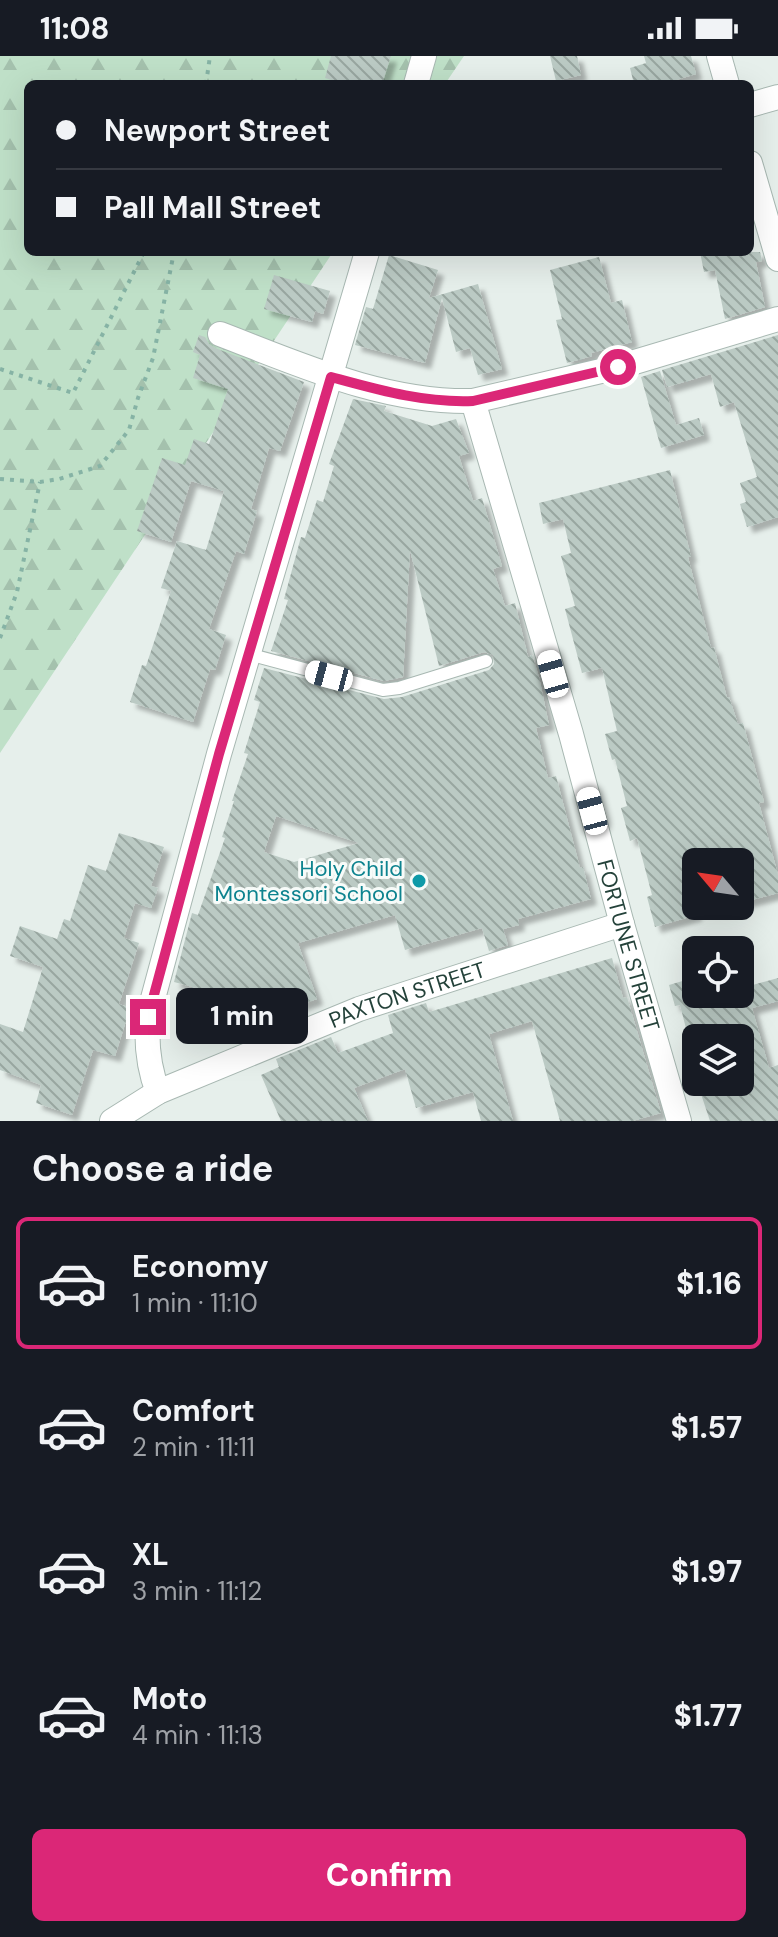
<!DOCTYPE html>
<html lang="en">
<head>
<meta charset="utf-8">
<style>
  body { margin:0; font-family:"DM Sans",sans-serif; background:#242831; color:#f1f3f6; height:100vh; display:flex; flex-direction:column; font-size:30px; white-space:nowrap }
  * { box-sizing:border-box; margin:0 }
  p { font-size:26px; color:#9ea1a6 }
  .icon { flex:none; width:44px; height:44px; fill:none; stroke:currentColor; stroke-width:2; stroke-linecap:round; stroke-linejoin:round }
  .map { position:relative; height:1065px; overflow:hidden }
  .drawer { display:flex; flex-direction:column; background:#171b24; flex:1 }
  .drawer>* { flex:none }
  .top-card { position:absolute; left:24px; top:24px; width:730px; height:176px; border-radius:12px; box-shadow:0 8px 32px #0002; display:grid; align-content:center; height:176px; padding:0 32px; background:#171b24 }
  .needle { width:52px; rotate:299deg }
  .buttons { position:absolute; left:682px; top:792px; display:grid; gap:16px }
  .buttons a { display:grid; place-items:center; width:72px; height:72px; border-radius:12px; background:#171b24; box-shadow:0 8px 32px #0002; font-size:40px }
  .end { position:absolute; width:36px; height:36px; margin:-18px; border:10px solid #db2777; background:#fff; box-shadow:0 0 0 4px #fff }
  .from { border-radius:50% }
  .bubble { position:absolute; height:56px; border-radius:12px; background:#171b24; box-shadow:0 8px 32px #0002; font-size:26px; font-weight:800; line-height:56px; text-align:center }
  .car { position:absolute; width:24px; height:48px; margin:-24px -12px; border-radius:10px; box-shadow:0 0 6px 2px #0007; background:linear-gradient(#fff 24%,#345 0 40%,#fff 0 76%,#345 0 86%,#fff 0) }
  .top-card b { display:flex; align-items:center; gap:28px; height:76px; font-size:30px }
  .top-card b+b { border-top:2px solid #363941 }
  .top-card i { width:20px; height:20px; background:#f1f3f6 }
  ul { padding:0; list-style:none }
  li { display:flex; align-items:center; gap:24px; height:132px; margin:0 16px 12px; padding:0 16px; border:4px solid transparent; border-radius:12px }
  li div { flex:1 }
  li b { display:block; font-size:30px }
  li em { font-style:normal; font-weight:800 }
  li.current { border-color:#db2777 }
  li>.icon { width:72px; height:72px; stroke-width:1.5 }
  h2 { padding:0 32px; font-size:36px; line-height:96px }
  .cta { display:flex; gap:16px; margin-top:auto; padding:16px 32px }
  .cta a { flex:1; height:92px; border-radius:12px; background:#db2777; color:#fff; font-size:32px; font-weight:800; line-height:92px; text-align:center }
  .status { display:flex; justify-content:space-between; align-items:center; height:56px; padding:0 40px; background:#171b24; direction:ltr }
  .status svg { height:22px; fill:currentColor }
  .map>svg:first-child { display:block }
  .forest { fill:url(#forest-firs) }
  .building { fill:url(#building-back-hatch); fill-rule:evenodd; filter:url(#shadow) }
  .lines { fill:none; stroke-linecap:round; stroke-linejoin:round }
  .service-casing { stroke:#a8b8b2; stroke-width:14 }
  .minor-casing { stroke:#a8b8b2; stroke-width:26 }
  .path { stroke:#86b3a5; stroke-width:4; stroke-dasharray:4 6; stroke-linecap:butt }
  .service { stroke:#fff; stroke-width:12 }
  .minor { stroke:#fff; stroke-width:24 }
  .route { stroke:#db2777; stroke-width:10 }
  .culture-dot { fill:#0f9aa8; stroke:#f7fbf9; stroke-width:3 }
  .labels { text-anchor:middle; stroke-width:6; stroke-linejoin:round; paint-order:stroke }
  .culture-label { font-size:22px; fill:#0d838f; stroke:#f7fbf9; text-anchor:end }
  .street-label { font-size:22px; fill:#24423a; stroke:#f7fbf9 }
</style>
</head>
<body>
<div class="status"><b>11:08</b><svg viewBox="0 0 49 12"><path d="M0 12V9h3v3zM5 12V6h3v6zM10 12V3h3v9zM15 12V0h3v12zM26 1h20v11H26zM47 4h2v5h-2z"/></svg></div>
<div class="map">
<svg width="778" height="1065" viewBox="0 0 778 1065">
  <defs>
    <pattern id="forest-firs" width="22" height="20" patternUnits="userSpaceOnUse" patternTransform="scale(2)"><rect width="22" height="20" fill="#bfe0c8"/><path d="M5 1l3.5 6h-7zM16 11l3.5 6h-7z" fill="#a4c1ad"/></pattern>
    <pattern id="building-back-hatch" width="6" height="6" patternUnits="userSpaceOnUse" patternTransform="scale(2)"><rect width="6" height="6" fill="#bbcac4"/><path d="M-1 5l2 2M0 0l6 6M5-1l2 2" fill="none" stroke="#98a6a0"/></pattern>
    <filter id="shadow"><feDropShadow dx="6" dy="6" stdDeviation="2" flood-color="#0004"/></filter>
  </defs>
  <rect width="100%" height="100%" fill="#e6efeb"/>
  <path class="forest" d="M0,0h464l-19,28h-417v168h305l-333,501z"/>
  <path class="building" d="M331,0h60l-9,28h-37l-20,-6z
    M550,0h27l4,19 -25,6z
    M644,0h47l5,18 -33,10h-29l-4,-16 16,-5z
    M700,196h60l2,9 -6,1 9,45 -40,12 -10,-49 -11,2z
    M389,199l49,15 -9,28 49,-14 24,85 -24,6 -8,-27 -14,4 -14,-54 -17,65 -70,-18 11,-38 7,2z
    M599,201l12,46 11,-3 10,42 -41,11 1,3 -25,7 -11,-43 6,-1 -12,-49z
    M274,219l56,16 -7,23 -8,-3 -3,11 -48,-13z
    M199,279l6,2 4,7 6,4 89,34 -24,69 -11,-3 -18,61 6,2 -13,43 -8,-3 -27,78 17,6 -11,35 -5,-1 -17,53 -63,-20 12,-37 4,1 25,-75 -10,-3 16,-47 29,9 18,-59 -33,-10 -20,61 -34,-11 25,-73 23,7 9,-26 15,5 19,-55 -35,-11 7,-23 -7,-3z
    M778,279v182l-31,10 -7,-23 6,-2 -6,-19 17,-6 -23,-75 -14,5 -9,-33 -44,13 -5,-17z
    M660,315l16,54 23,-7 5,17 -43,13 -20,-71z
    M353,343l33,7 -2,5 48,15 24,-7 13,34 -10,3 14,45 9,-3 20,68 -9,3 12,37 10,-3 13,54 4,-2 7,22 10,48 -13,3 12,50 8,-2 24,92 3,-1 8,32 -73,20 1,6 -16,4 5,16 -19,6 -7,-23 -77,22 -10,-35 -97,28 19,56 -58,20 -5,-14 -41,13 -9,-28 -30,-8 18,-69 6,2 27,-77 -3,-1 12,-36h-2l16,-47 -4,-1 16,-51 -6,-2 10,-32 120,31 18,-2 87,-27 5,-6 -1,-9 -9,-3 -45,14 -29,-116 -7,127 -19,4 -113,-30 17,-51 -4,-1 17,-62 4,1 12,-38 6,2 11,-36 -5,-2zM276,760l83,27 -65,19 -30,-10z
    M670,414l21,87h-3l23,91 3,-1 13,51 2,-1 9,27 5,-1 21,79 -5,1 19,72v18l-38,10v-41h-44v53l-41,12 -8,-30 5,-2 -15,-57 -7,3 -9,-33 6,-2 -12,-47 -3,1 -7,-26 12,-3 -15,-63 -20,5 -17,-64 10,-3 -14,-50 10,-3 -8,-34 -20,5 -4,-21z
    M119,777l45,14 -13,39 7,2 -7,20 -16,-5 -11,35 15,5 -20,61 11,4 -15,48 -22,-6 -21,65 -36,-12 5,-18 -41,-15v-46l23,8 20,-65 -33,-11 10,-30 37,13 7,-20 6,2 18,-56 18,6z
    M612,902l11,40 4,-1 34,116 -29,8h-72l-28,-100 -43,13 24,87h-32l-8,-29 -57,16 -11,-39 -51,19 14,33h-87l-20,-46 18,-8 -3,-8 55,-22 7,16 55,-20 -5,-18 38,-12 3,9z
    M696,921v17h47l-1,-6 36,-10v23l-26,7 17,60 9,-3v56h-68l-13,-39h43v-44h-44v6h-6l-10,-39 -5,1 -6,-21z"/>
  <g class="lines">
    <g class="service-casing">
      <path id="service" d="M248,598l135,36 16,-2 87,-27"/>
    </g>
    <g class="minor-casing">
      <g id="minor">
        <path d="M719,0l8,28"/>
        <path d="M416,28l8,-28"/>
        <path d="M750,49l28,-8"/>
        <path d="M750,107l28,96"/>
        <path d="M220,278c81,31 164,69 253,67l145,-34 160,-48"/>
        <path id="s1" d="M473,345l98,333 51,190 57,197"/>
        <path d="M158,1036c-10,-25 -12,-48 -10,-75l71,-263 148,-502"/>
        <path id="s2" d="M112,1065l46,-29 201,-83 263,-85"/>
      </g>
    </g>
    <path class="path" d="M206,28l4,-28
      M0,313l73,24 71,-141
      M0,423l40,3 19,-3 41,-13 29,-36 9,-32 15,-40 21,-106
      M0,582l17,-46 23,-110"/>
    <use href="#service" class="service"/>
    <use href="#minor" class="minor"/>
  </g>
  <g class="lines">
    <path class="route" d="M148,961l71,-263 112,-377c48,13 92,26 142,24l145,-34"/>
  </g>
  <circle class="culture-dot" cx="419" cy="825" r="8"/>
  <g class="labels">
    <g class="culture-label">
      <text x="403" y="820">Holy Child<tspan x="403" dy="25">Montessori School</tspan></text>
    </g>
    <g class="street-label">
      <text dy="8" stroke="none"><textPath href="#s1" startOffset="566">FORTUNE STREET</textPath></text>
      <text dy="8" stroke="none"><textPath href="#s2" startOffset="322">PAXTON STREET</textPath></text>
    </g>
  </g>
</svg>
<div class="buttons">
<a><svg class="needle" viewBox="-14 -14 28 28"><path d="M0-13l5 13h-10z" fill="#e53935"/><path d="M0 13l5-13h-10z" fill="#9ea1a6"/></svg></a>
<a><svg class="icon" aria-label="locate" viewBox="0 0 24 24"><circle cx="12" cy="12" r="6"/><path d="M12 2v4M12 18v4M2 12h4M18 12h4"/></svg></a>
<a><svg class="icon" aria-label="layers" viewBox="0 0 24 24"><path d="M12 4l9 5-9 5-9-5zM3 14l9 5 9-5"/></svg></a>
</div>
<i class="end from" style="left:618px;top:311px"></i>
<i class="end" style="left:148px;top:961px"></i>
<div class="bubble" style="left:176px;top:932px;width:132px">1 min</div>
<i class="car" style="left:553px;top:618px;rotate:344deg"></i>
<i class="car" style="left:329px;top:620px;rotate:285deg"></i>
<i class="car" style="left:592px;top:755px;rotate:345deg"></i>
<div class="top-card">
<b><i class="from"></i>Newport Street</b>
<b><i></i>Pall Mall Street</b>
</div>
</div>
<section class="drawer">
<h2>Choose a ride</h2>
<ul>
<li class="current"><svg class="icon" aria-label="car" viewBox="0 0 24 24"><path d="M5 17H2v-5l4-1 3-4h7l3 4 3 1v5h-3M9 17h6M6 11h13"/><circle cx="7" cy="17" r="2"/><circle cx="17" cy="17" r="2"/></svg><div><b>Economy</b><p>1 min · 11:10</p></div><em>$1.16</em></li>
<li><svg class="icon" aria-label="car" viewBox="0 0 24 24"><path d="M5 17H2v-5l4-1 3-4h7l3 4 3 1v5h-3M9 17h6M6 11h13"/><circle cx="7" cy="17" r="2"/><circle cx="17" cy="17" r="2"/></svg><div><b>Comfort</b><p>2 min · 11:11</p></div><em>$1.57</em></li>
<li><svg class="icon" aria-label="car" viewBox="0 0 24 24"><path d="M5 17H2v-5l4-1 3-4h7l3 4 3 1v5h-3M9 17h6M6 11h13"/><circle cx="7" cy="17" r="2"/><circle cx="17" cy="17" r="2"/></svg><div><b>XL</b><p>3 min · 11:12</p></div><em>$1.97</em></li>
<li><svg class="icon" aria-label="car" viewBox="0 0 24 24"><path d="M5 17H2v-5l4-1 3-4h7l3 4 3 1v5h-3M9 17h6M6 11h13"/><circle cx="7" cy="17" r="2"/><circle cx="17" cy="17" r="2"/></svg><div><b>Moto</b><p>4 min · 11:13</p></div><em>$1.77</em></li>
</ul>
<div class="cta"><a>Confirm</a></div>
</section>
</body>
</html>
